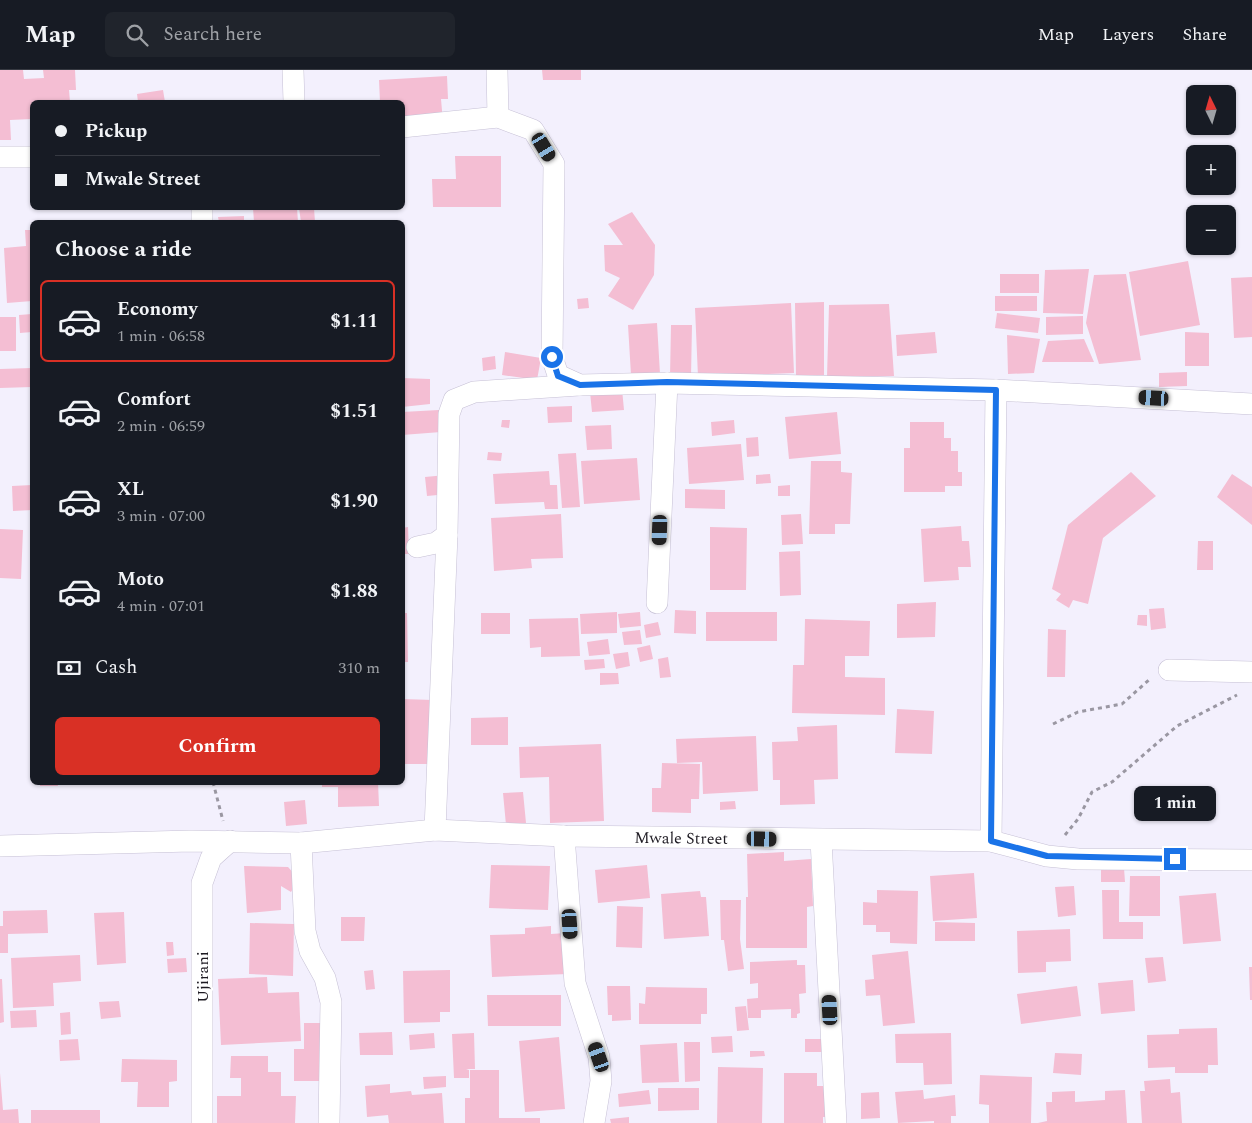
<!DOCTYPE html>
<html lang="en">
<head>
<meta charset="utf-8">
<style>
  body { margin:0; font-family:Spectral,serif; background:#20242c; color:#f1f3f6; height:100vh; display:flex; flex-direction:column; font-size:19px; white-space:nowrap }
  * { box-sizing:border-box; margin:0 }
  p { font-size:16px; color:#9ea1a6 }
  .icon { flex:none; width:28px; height:28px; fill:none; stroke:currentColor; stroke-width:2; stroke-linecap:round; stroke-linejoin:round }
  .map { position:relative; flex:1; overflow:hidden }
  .drawer { position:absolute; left:30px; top:150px; width:375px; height:565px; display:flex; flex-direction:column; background:#171b24; border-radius:8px; box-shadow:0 1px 4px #0004 }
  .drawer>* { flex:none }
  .hud { position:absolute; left:30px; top:30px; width:375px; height:110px; border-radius:8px; box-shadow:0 1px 4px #0004; display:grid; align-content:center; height:110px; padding:0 25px; background:#171b24 }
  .needle { width:32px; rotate:355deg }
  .controls { position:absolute; left:1186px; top:15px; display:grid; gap:10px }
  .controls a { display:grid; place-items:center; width:50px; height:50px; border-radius:8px; background:#171b24; box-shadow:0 1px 4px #0004; font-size:25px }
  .end { position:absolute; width:22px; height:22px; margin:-11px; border:6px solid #1a73e8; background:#fff; box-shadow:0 0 0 2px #fff }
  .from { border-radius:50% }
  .bubble { position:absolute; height:35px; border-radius:8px; background:#171b24; box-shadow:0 1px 4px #0004; font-size:16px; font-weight:700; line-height:35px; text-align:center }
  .car { position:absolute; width:15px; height:30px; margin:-15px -8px; border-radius:6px; box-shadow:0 0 4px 1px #0007; background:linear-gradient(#222 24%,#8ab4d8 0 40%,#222 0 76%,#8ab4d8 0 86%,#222 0) }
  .hud b { display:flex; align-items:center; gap:18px; height:48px; font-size:19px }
  .hud b+b { border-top:1px solid #363941 }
  .hud i { width:12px; height:12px; background:#f1f3f6 }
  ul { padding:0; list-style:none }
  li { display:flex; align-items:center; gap:15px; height:82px; margin:0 10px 8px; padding:0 15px; border:2px solid transparent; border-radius:8px }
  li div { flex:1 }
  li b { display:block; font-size:19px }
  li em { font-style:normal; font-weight:700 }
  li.selected { border-color:#d93025 }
  li>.icon { width:45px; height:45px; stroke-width:1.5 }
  h2 { padding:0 25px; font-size:22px; line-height:60px }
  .pay { display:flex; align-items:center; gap:12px; height:55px; padding:0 25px; font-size:19px }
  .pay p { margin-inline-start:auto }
  .cta { display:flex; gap:10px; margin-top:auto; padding:10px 25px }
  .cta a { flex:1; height:58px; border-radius:8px; background:#d93025; color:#fff; font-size:20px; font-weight:700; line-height:58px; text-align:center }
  header { display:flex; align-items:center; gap:30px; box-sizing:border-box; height:70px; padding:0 25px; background:#171b24; border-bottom:1px solid #363941 }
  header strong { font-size:24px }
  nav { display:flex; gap:28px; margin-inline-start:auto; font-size:18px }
  .search { width:350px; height:45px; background:#20242c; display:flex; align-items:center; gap:12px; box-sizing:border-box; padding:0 18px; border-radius:8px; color:#9ea1a6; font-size:19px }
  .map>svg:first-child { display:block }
  .building { fill:#f4bed3 }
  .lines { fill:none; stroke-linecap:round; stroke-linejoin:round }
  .street-casing { stroke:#c6c0d5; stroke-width:22 }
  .path { stroke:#9a97a2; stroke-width:3; stroke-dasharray:4 4; stroke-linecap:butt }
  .street { stroke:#fff; stroke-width:21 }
  .route { stroke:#1a73e8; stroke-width:6 }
  .labels { text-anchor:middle; stroke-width:4; stroke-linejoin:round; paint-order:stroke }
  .street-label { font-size:16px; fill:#1d1a22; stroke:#fff }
</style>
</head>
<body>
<header>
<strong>Map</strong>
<div class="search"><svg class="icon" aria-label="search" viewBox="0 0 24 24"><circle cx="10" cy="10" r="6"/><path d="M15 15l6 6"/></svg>Search here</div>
<nav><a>Map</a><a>Layers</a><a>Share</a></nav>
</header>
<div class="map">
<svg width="1252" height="1053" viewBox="0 0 1252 1053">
  <rect width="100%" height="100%" fill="#f3f0fd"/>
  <path class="building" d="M0,0h23l1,9 20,-1 -1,-8h32l1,20h-7l1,12h-38v17l-22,1 1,20h-11z
    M542,0h39v10h-38z
    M447,6l1,23h-7l2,23 -41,3v-23h-22l-1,-22z
    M163,20l2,12h-27l-1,-8z
    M455,86h46v51h-68l-1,-28h24z
    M253,138h44l1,14h-44z
    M299,138h15l1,14h-14z
    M632,142l23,33 -1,30 -21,35 -25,-14 12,-18 -15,-7 -1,-26h19l-15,-21z
    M244,146v6h-25l-1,-5z
    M25,160h7v71l-25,2 -3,-55 22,-2z
    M1188,191l12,64 -60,11 -11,-64z
    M1089,199l-6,45 -40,-1 2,-43z
    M1000,204h39v19h-39z
    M1126,204l15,86 -42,4 -13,-41 8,-48z
    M1252,207v60l-18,1 -3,-60z
    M995,226h42v15h-42z
    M588,228l1,10 -11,1 -1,-10z
    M824,232v73l-28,2 -1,-74z
    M791,233l3,70 -96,4 -3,-69z
    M889,234l5,72 -67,1 2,-72z
    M997,243l43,5 -2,15 -43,-5z
    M32,244v18l-12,1 -1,-18z
    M1083,246v18l-37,1v-18z
    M0,247h16v34h-16z
    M657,253l3,51 -29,1 -3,-50z
    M671,255h21l-1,52h-21z
    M935,262l2,21 -40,3 -1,-21z
    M1185,262l24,1v33h-24z
    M1007,265l33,4 -6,34 -26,1z
    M1084,269l10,23h-52l6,-21z
    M505,282l36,6 -4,22 -35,-5z
    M495,286l1,13 -13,2 -1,-13z
    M32,298v19l-32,1v-19z
    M1187,302v14l-28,1v-14z
    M402,308l28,1v25l-28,3z
    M622,319l2,21 -32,2 -2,-20z
    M572,336v16l-24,1 -1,-16z
    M439,340l2,22 -39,3v-23z
    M837,342l4,42 -52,5 -4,-42z
    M502,350h8l-1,8 -8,-1z
    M734,350l1,13 -23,3 -1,-14z
    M910,352h34v16h7v13h7v21h4v14h-17v6h-41v-44h6z
    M611,355l1,24 -25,1 -2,-24z
    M758,367l1,19 -12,1 -1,-19z
    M741,374l3,36 -55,4 -2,-36z
    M488,382l14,1 -1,8 -14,-1z
    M576,383l4,54 -18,1 -4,-54z
    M637,388l3,42 -56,4 -3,-43z
    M811,391h30v11l11,1 -2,51h-15v10h-26z
    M549,401l1,14h7l1,24h-13l-1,-7 -49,2 -2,-30z
    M1131,402l25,24 -53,42 -15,66 -15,-4 -4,8 -13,-8 5,-6 -9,-5 16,-64z
    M770,404l1,9 -15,1v-9z
    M1232,404l20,13v38l-35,-28z
    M446,405l2,19 -21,2 -2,-19z
    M32,415v25l-19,1 -1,-25z
    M790,415v11h-12v-10z
    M685,419l40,1v19l-40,-1z
    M561,444l2,44 -32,1 1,9 -38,3 -3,-53z
    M801,444l2,30 -21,1 -1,-30z
    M961,456l1,15h7l2,26h-13l1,13 -35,2 -3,-53z
    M408,457l1,27h-7v-26z
    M710,457l37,1 -1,62h-36z
    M0,459l23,1 -2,49 -21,-1z
    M1198,471h15v29h-16z
    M800,481l1,44 -21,1 -1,-44z
    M936,532l-1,35 -38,1v-34z
    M1164,538l2,20 -15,2 -2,-21z
    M675,540l21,1v23l-22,-1z
    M617,542v21l-36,1 -1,-20z
    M640,542l1,14 -21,2 -2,-14z
    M706,542h71v29h-71z
    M402,543h5l1,49h-6z
    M481,543h29v21h-29z
    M1138,545h9v11l-10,-1z
    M578,548l2,38 -39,1v-10l-11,1 -1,-29z
    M805,549l65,2 -1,35h-24v21l40,1v37l-93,-2 1,-48h11z
    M658,552l3,13 -15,3 -2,-13z
    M1048,559l18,1 -1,47h-18z
    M640,560l2,14 -18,1 -2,-13z
    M608,569l2,15 -21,2 -2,-14z
    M650,575l3,14 -13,3 -3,-14z
    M628,582l2,14 -14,3 -3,-15z
    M668,587l3,20 -11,1 -2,-19z
    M604,589l1,9 -20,2 -1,-10z
    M600,603h18l1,11 -19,1z
    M402,629l31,1v64h-31z
    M897,639l37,2 -2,43 -37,-1z
    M508,647v28h-37v-27z
    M837,655l1,54 -24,1 1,24 -35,1v-25h-7l-1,-38 26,-1 -1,-14z
    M756,666l2,55 -55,3 -1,-32 -25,1 -1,-24z
    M601,674l3,77 -54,2 -1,-46 -29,1 -1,-31z
    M662,693l38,1 -1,35h-8v14l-39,-1v-24h9z
    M40,712h17l1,4h-18z
    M322,712h56l1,24 -41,1v-20h-16z
    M523,722l3,31 -20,2 -3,-32z
    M305,730l2,24 -21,2 -2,-24z
    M735,731l1,8 -16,1v-8z
    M784,782v9l27,-2 2,47 -6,1v41h-61v-51h2l-1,-43z
    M491,795l59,1 -2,44 -59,-2z
    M647,795l3,33 -52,5 -3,-33z
    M244,796l44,1 11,12 -8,13 -10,-6v24l-34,3z
    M1101,798h23l1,14h-24z
    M974,803l3,45 -44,3 -3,-45z
    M1130,806h30v40h-31z
    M1074,816l2,29 -18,2 -3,-30z
    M877,820l41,1 -1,53 -27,-1v-11h-14v-7h-13v-23l14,1z
    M1102,820h17v32h24v17h-40z
    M700,821l1,6h5l3,39 -45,3 -3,-45z
    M1216,823l5,48 -38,3 -4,-48z
    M720,830h21l-1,39 4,30 -16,2 -4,-31h-3z
    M617,836l26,1 -1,41 -26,-1z
    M47,840l1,23 -40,1v19h-8v-27h3v-15z
    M124,842l2,51 -29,2 -3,-52z
    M341,847h24l-1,24h-23z
    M935,852l40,1v18h-40z
    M250,853l44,1 -1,52 -44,-2z
    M551,856v8l15,-1 2,41 -76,3 -2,-42 35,-1v-6z
    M1070,859l1,32 -25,1v10l-28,1 -1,-42z
    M166,872h7l1,13 -7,1z
    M908,881l7,72 -32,3 -3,-31 -14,1 -1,-16 9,-1 -2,-24z
    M80,885l1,26 -28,2 1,23 -41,2 -2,-50z
    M1163,887l3,24 -18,2 -3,-25z
    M186,888l1,14 -19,1 -1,-14z
    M797,890v5h8l1,28 -7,1 1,19 -3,1v4h-6v-9l-30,1v8h-13l-1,-19 11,-1v-15l-8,1v-22z
    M1249,897h3v33h-2z
    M373,900l2,19 -9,1 -2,-19z
    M450,900v42h-10v10l-36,1 -1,-52z
    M267,907l1,16 31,-1 2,49 -80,4 -3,-66z
    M0,909h2l2,43 -4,1z
    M1133,910l2,31 -34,3 -3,-31z
    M607,916h23l1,34 -19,1v-6h-4z
    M1077,916l4,30 -60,8 -4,-30z
    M646,917l61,1v26h-6v10h-62v-21l6,1z
    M487,925h74v31h-73z
    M119,931l2,16 -20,2 -2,-17z
    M746,936l3,24 -12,1 -2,-24z
    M36,940l1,17 -26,1 -1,-17z
    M70,942l1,22 -10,1 -1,-22z
    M304,953h26l-5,58h-31v-32h10z
    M1217,958l1,37h-10v8h-33v-6l-27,1 -1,-33 32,-1v-5z
    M392,962l1,23h-33l-1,-22z
    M434,963l1,15 -25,2 -1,-15z
    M474,963l1,36h-9l3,1v8h-15l-2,-44z
    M951,963l1,51 -28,1 -1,-22h-27l-1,-29z
    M732,966l1,16 -21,1 -1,-16z
    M559,967l6,72 -40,3 -6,-71z
    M78,969l2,21 -20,1 -1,-21z
    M805,969h19v13h-19z
    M684,972h16v39l-15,1z
    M677,973l2,39 -37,1 -2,-38z
    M750,981h14l1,5 -15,1z
    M1055,983l27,1 -1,21 -28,-2z
    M231,986h37v16h13v24h15l-1,27h-78v-27h24v-18h-11z
    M122,989l55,1v21l-8,1v25h-32l1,-25h-17z
    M718,997l45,1 -1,55h-45z
    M470,1000h29v48h41v5h-75v-25h5z
    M0,1003l3,37 15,-1 1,14h-19z
    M784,1003h33v13h12l-1,31h-5v6h-39z
    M980,1005l52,2 -1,46h-42v-18l-10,-1z
    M446,1006v11l-22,2 -1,-12z
    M1170,1009l1,14 9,-1 2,31h-40l-2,-32h5l-1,-10z
    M390,1014v9l21,-2 1,4 30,-2 2,30h-55l-1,-8 -21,2 -2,-31z
    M658,1018h41v22l-41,1z
    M649,1020l2,14 -32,3 -1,-13z
    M923,1020l1,9 31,-4 1,21h-5v7h-17v-2l-36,2 -3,-31z
    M1125,1020l2,33h-89l9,-2 -1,-19h6v-10l23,-1v11l30,-2v-9z
    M879,1022l1,26 -19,1v-26z
    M31,1040h69v13h-69z
    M629,1047v6h-18l-1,-4z"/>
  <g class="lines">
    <g class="street-casing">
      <g id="street">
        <path d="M293,0l1,32"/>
        <path d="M497,0l1,47"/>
        <path d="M402,57l96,-10 35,13 21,34 -2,193 6,18 22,10 87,-2 329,7 256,14"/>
        <path d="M0,87h32"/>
        <path d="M202,138v14"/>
        <path d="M417,477l19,-4 11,-8 2,-121 5,-14 20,-8 105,-7"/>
        <path d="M657,533l10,-220"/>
        <path d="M1169,600l83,2"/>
        <path d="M435,760l12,-295"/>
        <path d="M564,766l11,147 24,74 2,24 -7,42"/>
        <path d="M821,770l15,283"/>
        <path d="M991,771l5,-451"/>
        <path d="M301,773l4,88 5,20 15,27 6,24 -2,121"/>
        <path id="s1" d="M0,776l191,-5 110,2 134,-13 129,6 427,5 56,15 31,3 174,1"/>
        <path d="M202,1053v-240l9,-25 19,-17"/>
      </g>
    </g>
    <path class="path" d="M1053,654l25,-12 44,-8 28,-25
      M213,712l10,39
      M1065,765l13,-16 14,-27 20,-10 65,-56 60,-31"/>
    <use href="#street" class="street"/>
  </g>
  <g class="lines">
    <path class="route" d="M552,287l6,19 22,9 87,-3 329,8 -5,451 56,15 128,3"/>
  </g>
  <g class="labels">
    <g class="street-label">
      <text dy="6" stroke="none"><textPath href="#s1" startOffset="682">Mwale Street</textPath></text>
      <text transform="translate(202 907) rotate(-90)" y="6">Ujirani</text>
    </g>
  </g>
</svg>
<div class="controls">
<a><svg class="needle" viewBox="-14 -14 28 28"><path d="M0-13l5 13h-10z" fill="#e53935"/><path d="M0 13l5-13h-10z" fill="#9ea1a6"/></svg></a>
<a>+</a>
<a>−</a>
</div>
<i class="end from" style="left:552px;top:287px"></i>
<i class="end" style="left:1175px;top:789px"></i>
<div class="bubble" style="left:1134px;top:716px;width:82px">1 min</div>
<i class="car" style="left:544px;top:77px;rotate:149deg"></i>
<i class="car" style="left:1154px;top:328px;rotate:273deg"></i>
<i class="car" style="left:660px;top:460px;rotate:182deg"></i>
<i class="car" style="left:762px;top:769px;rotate:91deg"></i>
<i class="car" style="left:570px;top:854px;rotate:176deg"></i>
<i class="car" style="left:830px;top:940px;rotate:357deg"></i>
<i class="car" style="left:599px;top:987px;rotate:341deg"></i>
<div class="hud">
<b><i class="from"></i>Pickup</b>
<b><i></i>Mwale Street</b>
</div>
<section class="drawer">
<h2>Choose a ride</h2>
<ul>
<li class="selected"><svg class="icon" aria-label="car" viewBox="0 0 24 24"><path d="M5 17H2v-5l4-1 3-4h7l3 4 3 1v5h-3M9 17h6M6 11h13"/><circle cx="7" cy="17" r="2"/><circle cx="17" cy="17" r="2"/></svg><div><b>Economy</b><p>1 min · 06:58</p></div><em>$1.11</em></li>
<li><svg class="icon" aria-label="car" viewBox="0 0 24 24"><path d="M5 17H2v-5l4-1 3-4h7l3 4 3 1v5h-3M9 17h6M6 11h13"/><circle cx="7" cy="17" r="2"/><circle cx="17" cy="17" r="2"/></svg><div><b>Comfort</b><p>2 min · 06:59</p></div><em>$1.51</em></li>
<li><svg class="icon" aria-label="car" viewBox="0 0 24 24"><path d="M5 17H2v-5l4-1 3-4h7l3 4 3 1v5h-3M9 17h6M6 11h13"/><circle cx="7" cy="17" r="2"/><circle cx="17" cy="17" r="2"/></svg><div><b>XL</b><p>3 min · 07:00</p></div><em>$1.90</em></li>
<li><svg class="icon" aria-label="car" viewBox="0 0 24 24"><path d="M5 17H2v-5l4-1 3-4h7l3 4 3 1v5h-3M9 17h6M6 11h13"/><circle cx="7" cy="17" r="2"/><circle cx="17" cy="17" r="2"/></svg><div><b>Moto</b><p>4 min · 07:01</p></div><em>$1.88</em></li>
</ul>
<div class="pay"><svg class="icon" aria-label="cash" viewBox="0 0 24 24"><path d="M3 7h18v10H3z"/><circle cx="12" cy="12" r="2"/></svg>Cash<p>310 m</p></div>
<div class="cta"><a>Confirm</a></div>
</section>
</div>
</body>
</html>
